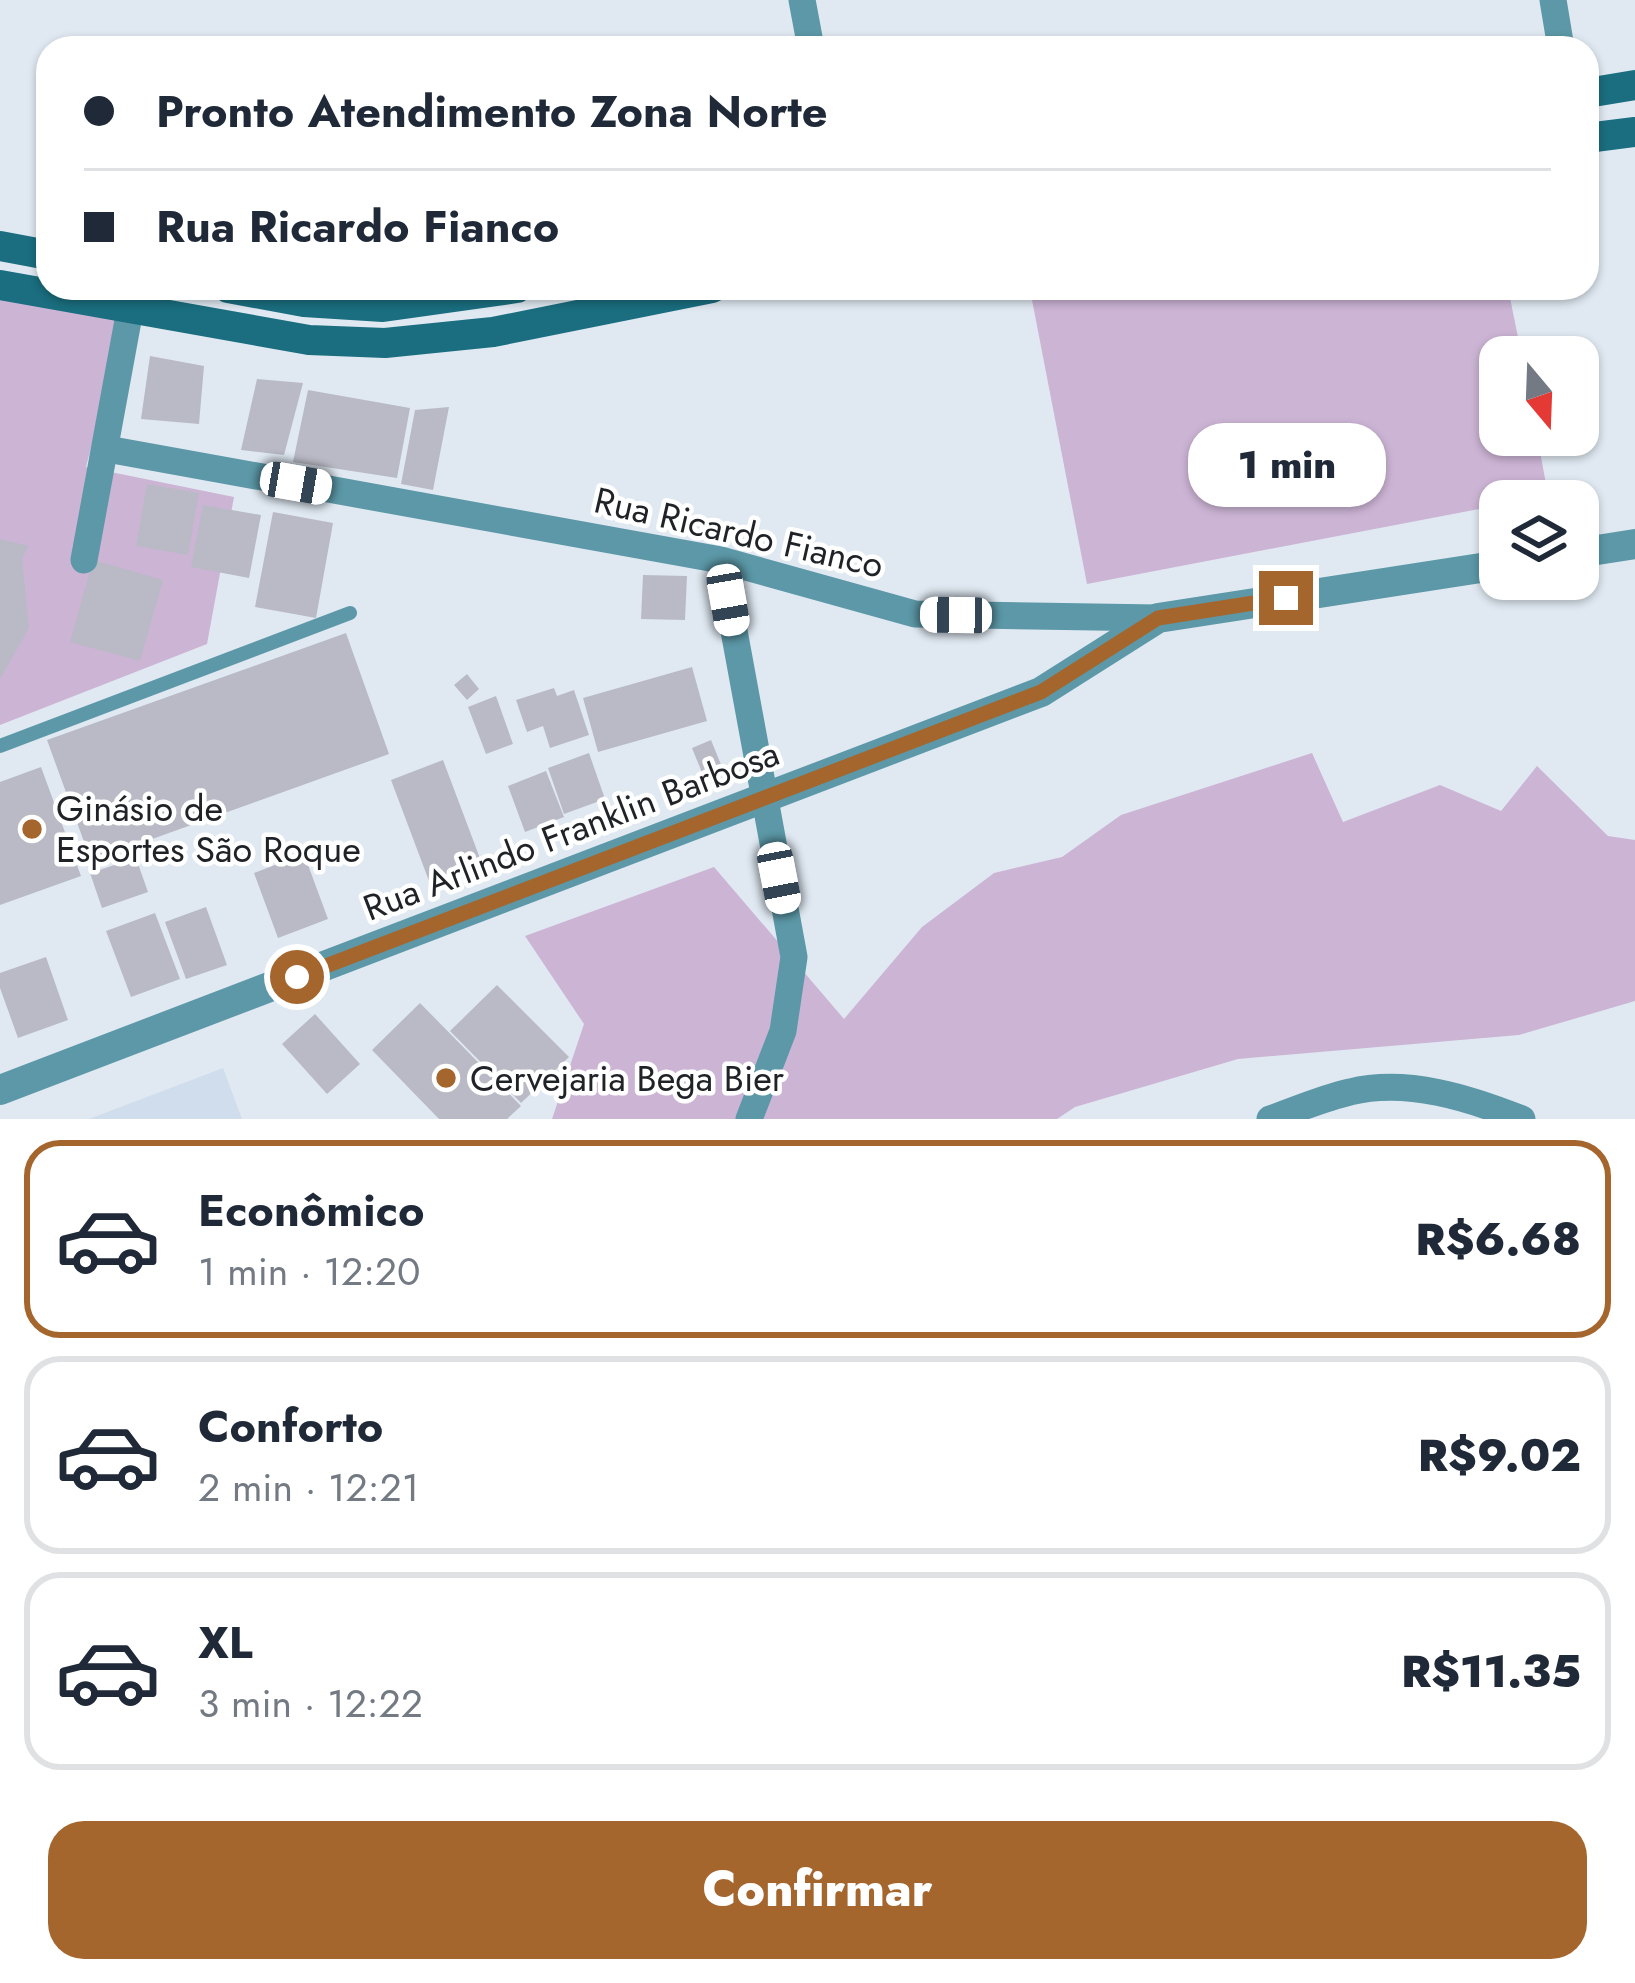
<!DOCTYPE html>
<html lang="pt">
<head>
<meta charset="utf-8">
<style>
  body { margin:0; font-family:Jost,sans-serif; background:#f6f6f7; color:#1f2937; height:100vh; display:flex; flex-direction:column; font-size:45px; white-space:nowrap }
  * { box-sizing:border-box; margin:0 }
  p { font-size:39px; color:#747a83 }
  .icon { flex:none; width:66px; height:66px; fill:none; stroke:currentColor; stroke-width:2; stroke-linecap:round; stroke-linejoin:round }
  .map { position:relative; height:1119px; overflow:hidden }
  .details { display:flex; flex-direction:column; background:#fff; flex:1 }
  .details>* { flex:none }
  .banner { position:absolute; left:36px; top:36px; width:1563px; height:264px; border-radius:36px; box-shadow:0 3px 9px #0004; display:grid; align-content:center; height:264px; padding:0 48px; background:#fff }
  .needle { width:78px; rotate:161deg }
  .tools { position:absolute; left:1479px; top:336px; display:grid; gap:24px }
  .tools a { display:grid; place-items:center; width:120px; height:120px; border-radius:24px; background:#fff; box-shadow:0 3px 9px #0004; font-size:60px }
  .end { position:absolute; width:54px; height:54px; margin:-27px; border:15px solid #a5662e; background:#fff; box-shadow:0 0 0 6px #fff }
  .from { border-radius:50% }
  .bubble { position:absolute; height:84px; border-radius:36px; background:#fff; box-shadow:0 3px 9px #0004; font-size:39px; font-weight:800; line-height:84px; text-align:center }
  .car { position:absolute; width:36px; height:72px; margin:-36px -18px; border-radius:15px; box-shadow:0 0 9px 3px #0007; background:linear-gradient(#fff 24%,#345 0 40%,#fff 0 76%,#345 0 86%,#fff 0) }
  .banner b { display:flex; align-items:center; gap:42px; height:114px; font-size:45px }
  .banner b+b { border-top:3px solid #e0e1e3 }
  .banner i { width:30px; height:30px; background:#1f2937 }
  ul { padding:21px 0 0; list-style:none }
  li { display:flex; align-items:center; gap:36px; height:198px; margin:0 24px 18px; padding:0 24px; border:6px solid #e0e1e3; border-radius:36px }
  li div { flex:1 }
  li b { display:block; font-size:45px }
  li em { font-style:normal; font-weight:800 }
  li.selected { border-color:#a5662e }
  li>.icon { width:108px; height:108px; stroke-width:1.5 }
  .cta { display:flex; gap:24px; margin-top:auto; padding:24px 48px }
  .cta a { flex:1; height:138px; border-radius:36px; background:#a5662e; color:#fff; font-size:48px; font-weight:800; line-height:138px; text-align:center }
  .map>svg:first-child { display:block }
  .built { fill:#cfddec }
  .green { fill:#ccb4d5 }
  .building { fill:#b9bac5 }
  .lines { fill:none; stroke-linecap:round; stroke-linejoin:round }
  .service { stroke:#5c98a7; stroke-width:14 }
  .minor { stroke:#5c98a7; stroke-width:27 }
  .tertiary { stroke:#5c98a7; stroke-width:30 }
  .secondary { stroke:#1a6e7f; stroke-width:30 }
  .route { stroke:#a5662e; stroke-width:15 }
  .poi-dot { fill:#a5662e; stroke:#fff; stroke-width:4.5 }
  .labels { text-anchor:middle; stroke-width:9; stroke-linejoin:round; paint-order:stroke }
  .street-label { font-size:36px; fill:#1f2226; stroke:#fff }
  .poi-label { font-size:36px; fill:#1f2226; stroke:#fff; text-anchor:start }
</style>
</head>
<body>
<div class="map">
<svg width="1635" height="1119" viewBox="0 0 1635 1119">
  <rect width="100%" height="100%" fill="#e0e9f2"/>
  <path class="built" d="M223,1068l19,51h-153z"/>
  <path class="green" d="M1096,288h412l14,69h-22v78h37l11,60 -48,6v4l-413,79 -55,-284z
    M0,298l124,22 -38,147 148,30 -27,147 -207,81z
    M1312,753l31,69 97,-37 61,26 36,-45 71,70 27,4v161l-116,34 -281,24 -163,48 -18,12h-505l32,-95 -59,-88 189,-69 130,152 78,-92 72,-54 68,-16 59,-42z"/>
  <path class="building" d="M150,356l54,10 -5,58 -58,-5z
    M257,379l46,4 -19,72 -43,-5z
    M308,390l102,18 -13,70 -104,-16z
    M449,407l-16,83 -32,-6 14,-74z
    M147,484l52,9 -11,62 -52,-9z
    M203,505l58,10 -12,63 -58,-11z
    M273,512l60,11 -17,95 -61,-11z
    M0,539l29,7 -7,12 7,70 -29,51z
    M93,560l70,20 -23,81 -70,-19z
    M643,575l44,1 -2,44 -44,-1z
    M346,633l43,121 -298,107 -44,-121z
    M692,667l15,54 -109,31 -15,-54z
    M467,674l12,15 -12,11 -13,-15z
    M554,688l3,8 17,-6 15,45 -39,13 -7,-22 -16,6 -11,-32z
    M496,696l17,48 -27,10 -18,-47z
    M711,740l13,32 -19,8 -13,-32z
    M589,753l16,46 -41,15 -16,-46z
    M443,760l38,101 -52,20 -38,-101z
    M41,767l40,109 -81,29v-123z
    M546,771l18,46 -39,15 -17,-46z
    M304,854l24,65 -50,19 -24,-65z
    M136,858l12,34 -46,16 -12,-35z
    M206,907l21,58 -41,14 -21,-57z
    M155,913l25,66 -49,18 -25,-66z
    M46,957l22,63 -50,18 -18,-50v-15z
    M497,985l72,72 -48,46 -71,-72z
    M420,1003l101,103 -14,13h-68l-67,-69z
    M315,1014l45,50 -33,30 -45,-50z"/>
  <g class="lines">
    <path class="service" d="M0,746l350,-133"/>
    <path class="minor" d="M802,0l9,48
      M1553,0l8,48
      M107,449l614,111 194,54 243,4
      M84,560l50,-272
      M721,560l73,397 -11,74 -34,88
      M1270,1119c26,-9 53,-21 80,-27 57,-14 119,6 172,27"/>
    <path class="tertiary" d="M1578,553l57,-9
      M0,1090l1041,-398 117,-74 342,-53"/>
    <path class="secondary" d="M1587,93l48,-8
      M1587,138l48,-6
      M0,246l48,9
      M0,285l309,55 76,3 108,-11 219,-44
      M228,288l76,14 79,5 134,-19"/>
  </g>
  <g class="lines">
    <path class="route" d="M297,977l744,-285 117,-74 128,-20"/>
  </g>
  <g class="poi-dot">
    <circle cx="32" cy="829" r="12"/>
    <circle cx="446" cy="1078" r="12"/>
  </g>
  <g class="labels">
    <g class="street-label">
      <text transform="translate(739 532) rotate(13)" y="13">Rua Ricardo Fianco</text>
      <text transform="translate(571 830) rotate(-21)" y="13">Rua Arlindo Franklin Barbosa</text>
    </g>
    <g class="poi-label">
      <text x="56" y="821">Ginásio de<tspan x="56" dy="41">Esportes São Roque</tspan></text>
      <text x="470" y="1091">Cervejaria Bega Bier</text>
    </g>
  </g>
</svg>
<div class="tools">
<a><svg class="needle" viewBox="-14 -14 28 28"><path d="M0-13l5 13h-10z" fill="#e53935"/><path d="M0 13l5-13h-10z" fill="#747a83"/></svg></a>
<a><svg class="icon" aria-label="layers" viewBox="0 0 24 24"><path d="M12 4l9 5-9 5-9-5zM3 14l9 5 9-5"/></svg></a>
</div>
<i class="end from" style="left:297px;top:977px"></i>
<i class="end" style="left:1286px;top:598px"></i>
<div class="bubble" style="left:1188px;top:423px;width:198px">1 min</div>
<i class="car" style="left:296px;top:483px;rotate:100deg"></i>
<i class="car" style="left:728px;top:600px;rotate:170deg"></i>
<i class="car" style="left:956px;top:615px;rotate:271deg"></i>
<i class="car" style="left:779px;top:878px;rotate:169deg"></i>
<div class="banner">
<b><i class="from"></i>Pronto Atendimento Zona Norte</b>
<b><i></i>Rua Ricardo Fianco</b>
</div>
</div>
<section class="details">
<ul>
<li class="selected"><svg class="icon" aria-label="car" viewBox="0 0 24 24"><path d="M5 17H2v-5l4-1 3-4h7l3 4 3 1v5h-3M9 17h6M6 11h13"/><circle cx="7" cy="17" r="2"/><circle cx="17" cy="17" r="2"/></svg><div><b>Econômico</b><p>1 min · 12:20</p></div><em>R$6.68</em></li>
<li><svg class="icon" aria-label="car" viewBox="0 0 24 24"><path d="M5 17H2v-5l4-1 3-4h7l3 4 3 1v5h-3M9 17h6M6 11h13"/><circle cx="7" cy="17" r="2"/><circle cx="17" cy="17" r="2"/></svg><div><b>Conforto</b><p>2 min · 12:21</p></div><em>R$9.02</em></li>
<li><svg class="icon" aria-label="car" viewBox="0 0 24 24"><path d="M5 17H2v-5l4-1 3-4h7l3 4 3 1v5h-3M9 17h6M6 11h13"/><circle cx="7" cy="17" r="2"/><circle cx="17" cy="17" r="2"/></svg><div><b>XL</b><p>3 min · 12:22</p></div><em>R$11.35</em></li>
</ul>
<div class="cta"><a>Confirmar</a></div>
</section>
</body>
</html>
